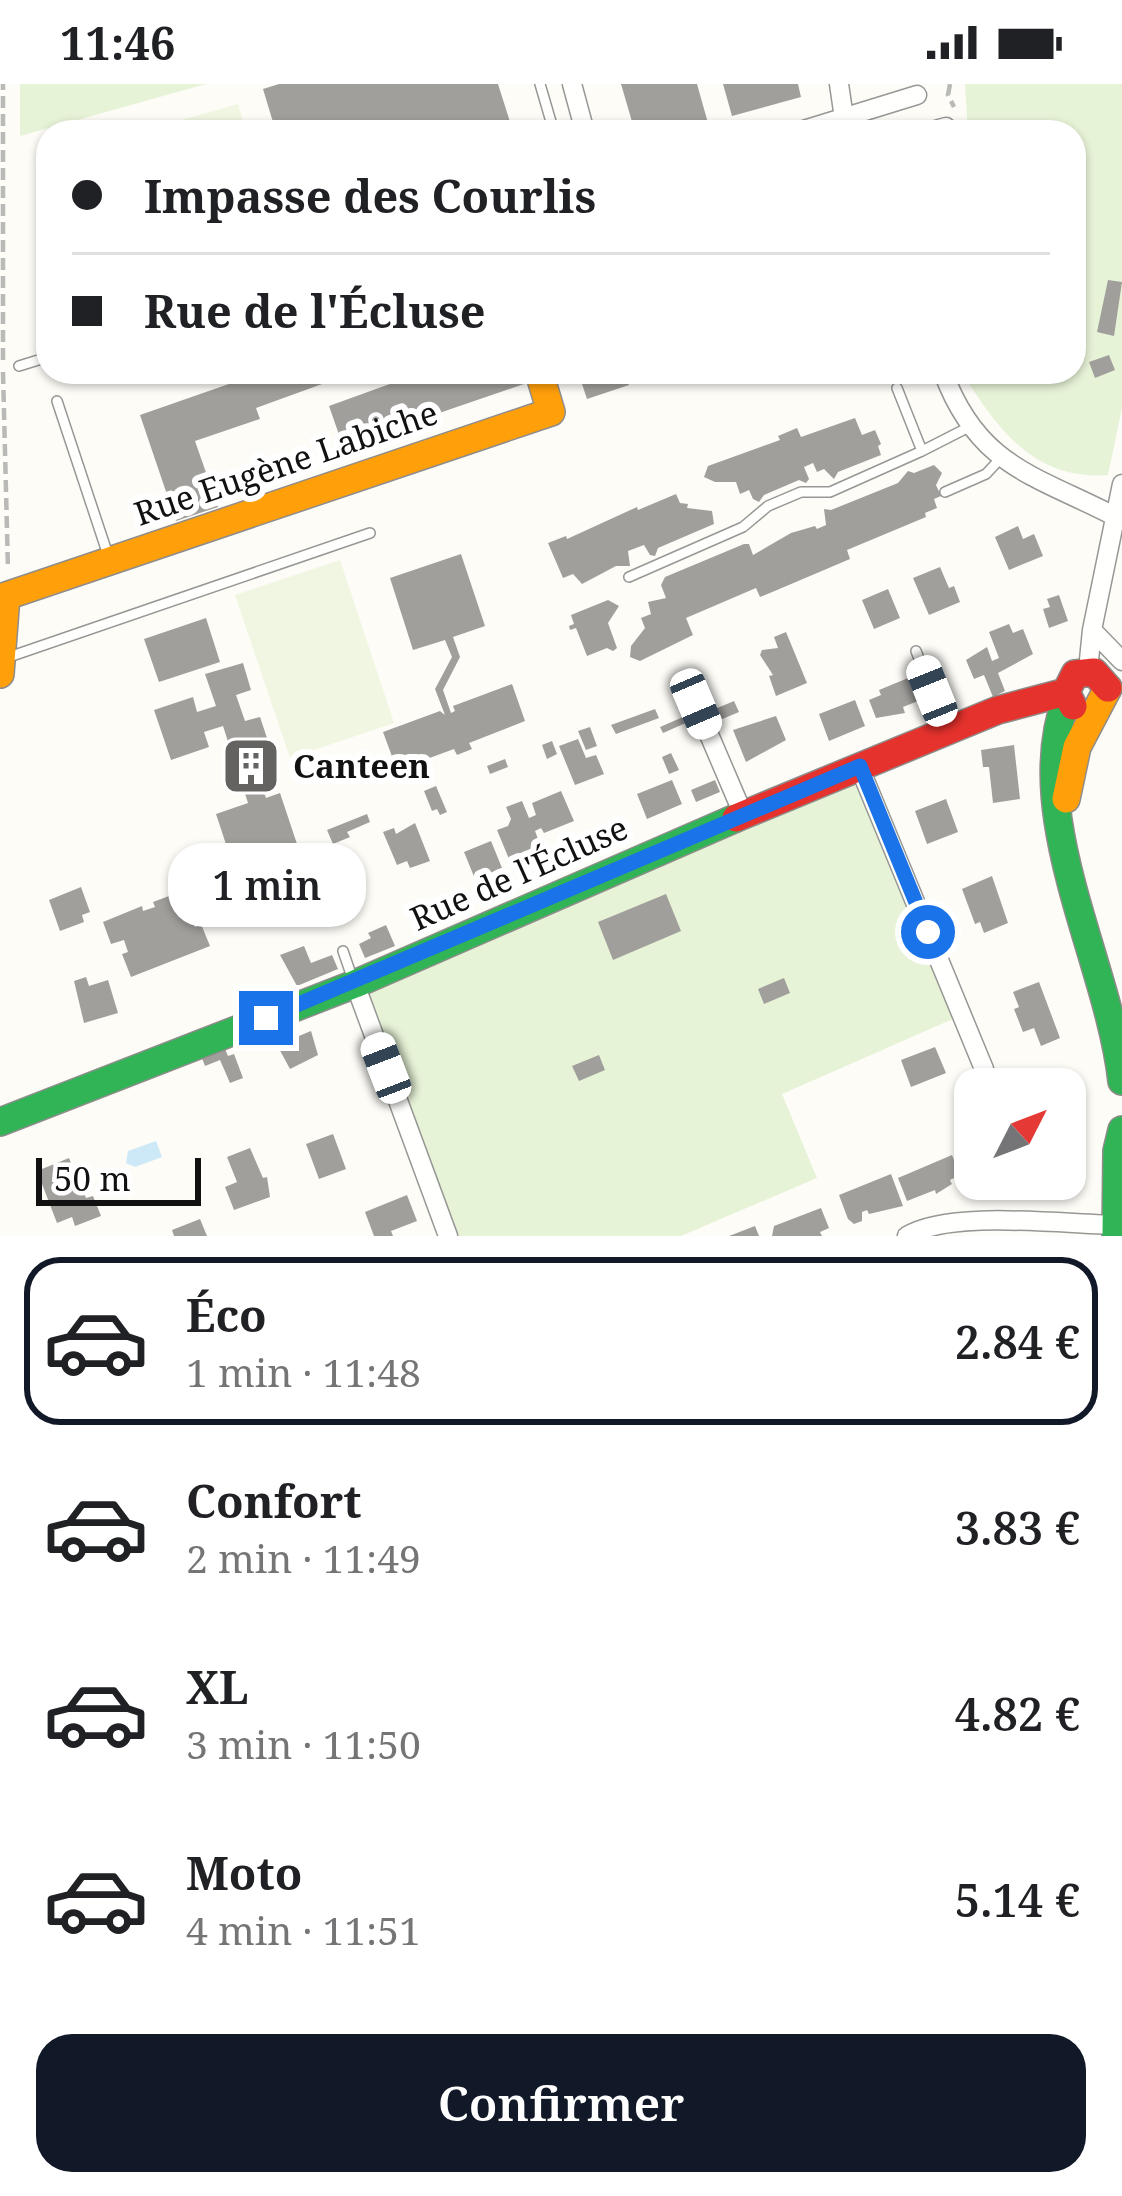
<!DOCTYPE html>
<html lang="fr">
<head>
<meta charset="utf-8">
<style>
  body { margin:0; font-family:"Noto Serif",serif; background:#f6f6f6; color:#202124; height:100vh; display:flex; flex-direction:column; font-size:45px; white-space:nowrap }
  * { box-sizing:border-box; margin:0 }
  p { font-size:39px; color:#757577 }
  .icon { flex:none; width:66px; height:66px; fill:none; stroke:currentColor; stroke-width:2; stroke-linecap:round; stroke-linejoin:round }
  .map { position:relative; height:1152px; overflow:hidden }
  .sheet { display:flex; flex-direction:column; background:#fff; flex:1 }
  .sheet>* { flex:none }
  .top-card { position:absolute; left:36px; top:36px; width:1050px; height:264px; border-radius:36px; box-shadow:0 3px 9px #0004; display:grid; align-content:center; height:264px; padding:0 36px; background:#fff }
  .needle { width:78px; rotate:48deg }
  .controls { position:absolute; left:954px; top:984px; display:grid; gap:24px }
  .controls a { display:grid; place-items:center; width:132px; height:132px; border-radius:24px; background:#fff; box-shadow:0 3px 9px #0004; font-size:60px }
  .scale { position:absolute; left:36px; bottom:30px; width:165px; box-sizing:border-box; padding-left:12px; border:6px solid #111; border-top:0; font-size:33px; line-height:42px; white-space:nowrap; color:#111; -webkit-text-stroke:9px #fff; paint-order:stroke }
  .end { position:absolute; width:54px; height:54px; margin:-27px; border:15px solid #1a73e8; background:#fff; box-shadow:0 0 0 6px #fff }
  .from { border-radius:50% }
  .bubble { position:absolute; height:84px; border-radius:36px; background:#fff; box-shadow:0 3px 9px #0004; font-size:39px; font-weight:600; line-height:84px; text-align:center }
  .car { position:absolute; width:36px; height:72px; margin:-36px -18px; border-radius:15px; box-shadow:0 0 9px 3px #0007; background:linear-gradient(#fff 24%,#345 0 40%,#fff 0 76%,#345 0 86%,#fff 0) }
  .top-card b { display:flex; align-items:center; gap:42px; height:114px; font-size:45px }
  .top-card b+b { border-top:3px solid #e0e0e0 }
  .top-card i { width:30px; height:30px; background:#202124 }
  ul { padding:21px 0 0; list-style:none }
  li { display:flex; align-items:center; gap:36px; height:168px; margin:0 24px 18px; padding:0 12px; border:6px solid transparent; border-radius:36px }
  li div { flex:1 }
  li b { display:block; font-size:45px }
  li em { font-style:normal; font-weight:600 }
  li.current { border-color:#111827 }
  li>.icon { width:108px; height:108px; stroke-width:1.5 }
  .button { display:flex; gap:24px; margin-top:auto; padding:24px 36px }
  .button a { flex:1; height:138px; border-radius:36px; background:#111827; color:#fff; font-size:48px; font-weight:600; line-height:138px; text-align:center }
  .status { display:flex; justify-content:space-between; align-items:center; height:84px; padding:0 60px; background:#fff; direction:ltr }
  .status svg { height:33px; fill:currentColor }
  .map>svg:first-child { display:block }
  .green { fill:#e7f3d7 }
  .pitch { fill:#f0f6e1 }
  .water { fill:#cde8f7 }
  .building { fill:#a19f9c }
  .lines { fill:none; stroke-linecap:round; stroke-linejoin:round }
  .lane-casing { stroke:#979795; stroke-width:12 }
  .street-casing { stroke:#979795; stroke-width:21 }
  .fast-casing { stroke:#8e8d8b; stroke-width:30 }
  .slow-casing { stroke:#8e8d8b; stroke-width:30 }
  .jam-casing { stroke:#8e8d8b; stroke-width:30 }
  .path { stroke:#b9b9b8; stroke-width:4.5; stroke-dasharray:12 6; stroke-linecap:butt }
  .lane { stroke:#fffffe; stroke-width:9 }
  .street { stroke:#fffffe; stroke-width:18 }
  .fast { stroke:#30b455; stroke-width:27 }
  .slow { stroke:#ff9f0a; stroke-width:27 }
  .jam { stroke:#e5322d; stroke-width:27 }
  .route { stroke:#1a73e8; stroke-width:15 }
  .labels { text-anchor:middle; stroke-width:12; stroke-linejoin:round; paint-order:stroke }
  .street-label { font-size:33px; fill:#111; stroke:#fff }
  .poi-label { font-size:33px; font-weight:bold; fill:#111; stroke:#fff; text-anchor:start }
</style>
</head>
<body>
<div class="status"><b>11:46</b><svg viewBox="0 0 49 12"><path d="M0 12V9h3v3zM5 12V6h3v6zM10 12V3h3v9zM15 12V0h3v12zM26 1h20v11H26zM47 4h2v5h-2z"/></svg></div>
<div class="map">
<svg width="1122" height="1152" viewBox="0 0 1122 1152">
  <rect width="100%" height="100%" fill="#fdfcf7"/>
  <path class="green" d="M20,0h186l-186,52z
    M965,0h157v324l-14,67c-70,6 -108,-42 -142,-96l-1,-7h109v-240h-106z
    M859,682l103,249 -180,79 35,84 -136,58h-233l-93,-252z"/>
  <path class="pitch" d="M238,20l8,28h-87l-2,-5z
    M340,476l54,163 -104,35 -55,-163z"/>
  <path class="water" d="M156,1057l6,16 -27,10 -9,-4 2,-12z"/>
  <path class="building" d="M279,0h219l14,44 -13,4h-223l-13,-43z
    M621,0h76l11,39 -30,9h-43z
    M723,0h75l3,13 -69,19z
    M1108,196l14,2 -8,54 -17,-4z
    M1109,271l6,15 -20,8 -6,-16z
    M244,288h73l5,12 -66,24 4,11 -65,22 23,66 -42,14 -36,-106 106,-37z
    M423,288h97l4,12 -181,62 -14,-40z
    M578,288h47l4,13 -42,14z
    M855,334l7,17 13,-5 6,14 -3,2 3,9 -43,17 -4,7 -10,-10 -7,3 -4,-9 -9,4 5,12 -3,4 -7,-3 -35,15 -5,7 -6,-3 -4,-9 -9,4 -4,-12h-21l-11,-5 4,-11 72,-26 -2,-4 19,-8 4,9z
    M934,381l8,8 -6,12 5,11 -7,3 3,9 -12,5 1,4 -79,33 3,9 -73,31 -17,7 -4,-9 -70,30 7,17 -53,26 -10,-4 1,-11 14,-18 -4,-10 10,-4 -3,-12 18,-4 -5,-13 4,-8 79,-33h5l4,11 38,-22 24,-7 2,3 9,-4 -2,-16 7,1 67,-27 10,-12 6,2z
    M676,410l4,9 8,1 -1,4 25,3 2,13 -56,24 -3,8 -5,-1 -6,-10 -16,6 2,15h-14l-34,18 -9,-10 -10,4 -15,-35 18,-7 1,3 70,-32 1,3z
    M1018,442l5,13 11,-5 9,22 -34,14 -14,-33z
    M461,470l24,72 -32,11 7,20 -17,33 8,23 4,-2 -2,-5 59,-22 13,37 -56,22 3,6 -15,6 -3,-6 -57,21 -14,-38 57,-21 5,4 -10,-26 17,-32 -7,-17 -32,10 -23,-72z
    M940,483l9,21 5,-2 6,16 -31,13 -16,-37z
    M888,505l12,29 -26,11 -12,-29z
    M1059,511l9,26 -19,7 -6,-19 7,-2 -3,-8z
    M608,516l11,6 -11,17 9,25 -4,3 -6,-3 -20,8 -11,-28 -6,2 -1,-4 5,-2 -3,-9z
    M206,534l14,44 -61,20 -15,-43z
    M1009,540l4,9 10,-4 10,25 -35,19 7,18 -12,6 -9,-22 -10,4 -8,-19 21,-13 5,14 7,-3 -10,-26z
    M786,548l21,51 -31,13 -7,-20 4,-1 -13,-20 2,-5 16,-2 -4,-11z
    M243,579l8,27 -15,5 9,26 15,-4 15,45 -20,6 11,30 14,-5 34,102 -64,22 -34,-103 32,-11 -25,-77 -19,6 5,15 -38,13 -17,-50 39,-13 4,15 19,-6 -11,-32z
    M695,586l7,17 -12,6 -4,-19z
    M913,592l10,23 -20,8 2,6 -29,5 -7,-18 12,-5 -2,-5z
    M855,616l10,26 -36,15 -10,-27z
    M734,617l5,11 -19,8 -5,-11z
    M655,625l4,9 -43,16 -5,-9z
    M690,630l5,10 -5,2 -2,-4 -25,11 -3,-6z
    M776,632l10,24 -40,22 -13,-32z
    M590,643l7,19 -11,4 -8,-19z
    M578,655l8,19 10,-3 8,19 -29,11 -16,-39z
    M552,657l5,13 -10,5 -5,-14z
    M1014,661l6,54 -27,4 -4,-36h-6l-2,-17z
    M671,669l8,17 -10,4 -7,-17z
    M505,675l3,8 -18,7 -3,-8z
    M672,696l10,24 -35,15 -10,-25z
    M715,696l5,12 -24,10 -5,-12z
    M436,702l11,26 -7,3 -3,-6 -5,2 -8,-20z
    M561,707l13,30 -30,12 -3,-5 -6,3 10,26 -20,8 -4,-10 -12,4 -12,-29 11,-4 3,-7 -5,-12 16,-6 7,17 7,-3 -4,-12z
    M946,715l12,33 -31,12 -12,-33z
    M367,730l3,8 -23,10 3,5 -17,7 -6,-14z
    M415,739l15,38 -20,7 -3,-7 -10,4 -14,-33 11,-4 2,6z
    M491,757l11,27 -27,11 -11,-27z
    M992,792l16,47 -24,10 -4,-11 -5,2 -13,-35z
    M81,803l9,25 -8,3 2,7 -24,9 -11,-31z
    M193,803l8,23 -11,4 5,13 6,-3 9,22 -79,31 -9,-23 6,-2 -4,-12 -13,4 -8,-22 39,-16 1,5 12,-4 -2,-5z
    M666,810l15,37 -68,29 -15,-38z
    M386,841l9,21 -30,12 -6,-14 12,-6 -3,-5z
    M304,862l7,17 21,-8 6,14 -41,17 -17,-31z
    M86,893l3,9 19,-6 10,33 -34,10 -10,-42z
    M784,894l6,15 -26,11 -6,-15z
    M1039,898l21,56 -19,8 -7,-18 -11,4 -9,-23 5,-2 -6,-15z
    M276,901l3,8 -31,13 -4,-11z
    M311,947l7,24 -28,14 -13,-24z
    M223,960l5,12 6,-2 9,24 -13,5 -10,-23 -15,6 -5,-13z
    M935,963l11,26 -35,14 -10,-27z
    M599,971l6,15 -26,11 -7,-15z
    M1031,985l11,20h-28l-4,-11z
    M333,1050l13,35 -27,10 -13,-35z
    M250,1064l13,30 4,-1 3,20 -36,13 -9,-23 12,-5 -10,-25z
    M1065,1068l19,2 -2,30h-17z
    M952,1071l8,20 -10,5 2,4 -16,10 -1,-4 -28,11 -9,-23z
    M69,1074l17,40 7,-2 8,20 -26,10 -3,-9 -15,6 -20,-52z
    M891,1090l12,32 -34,8 -2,-4 -5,2v9l-8,3 -6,-5 -9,-24z
    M407,1111l10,26 -26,10 2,5h-19l-9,-24z
    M821,1124l8,20 -9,4 2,4h-50l2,-10z
    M200,1135l7,17h-33l-2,-6z
    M755,1142l4,10h-30z"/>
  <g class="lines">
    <g class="lane-casing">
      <path id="lane" d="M540,0l14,48
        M19,282l29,-9
        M897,304l25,63 47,-24
        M57,317l51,154
        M945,408l41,-18 14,-15
        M629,493l114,-50 25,-21 33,-14h29l92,-41
        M916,567l29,73
        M6,574l364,-125
        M343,867l10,29"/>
    </g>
    <g class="street-casing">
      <path id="street" d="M572,0l13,48
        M839,0l5,34
        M797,48l120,-37
        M928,48l18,-5v5
        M943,288c35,95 92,103 173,145
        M1092,546l30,31
        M1088,586l4,-40 30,-146
        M696,620l47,110
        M859,682l125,303
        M355,900l93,252
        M907,1152c44,-27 161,-11 215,-11"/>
    </g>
    <g class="fast-casing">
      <path id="fast" d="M1067,613c-45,118 42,265 55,384
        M0,1038l355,-138 381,-166
        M1116,1152l1,-85 5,-21"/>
    </g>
    <g class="slow-casing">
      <path id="slow" d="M0,590l6,-78 545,-184 -12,-40
        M1066,715l11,-52 31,-59"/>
    </g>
    <g class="jam-casing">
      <path id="jam" d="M1073,622l-7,-14 9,-18 19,-2 14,16
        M736,734l262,-108 68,-18"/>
    </g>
    <path class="path" d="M950,0l-2,11 6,12
      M3,276v-276
      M3,288l5,198"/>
    <use href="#lane" class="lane"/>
    <use href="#street" class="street"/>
    <use href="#fast" class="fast"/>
    <use href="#slow" class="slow"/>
    <use href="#jam" class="jam"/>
  </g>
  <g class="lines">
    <path class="route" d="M266,934l594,-252 68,166"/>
  </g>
  <defs>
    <g id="building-square" transform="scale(3)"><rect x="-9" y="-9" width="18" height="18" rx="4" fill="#646362" stroke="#fff"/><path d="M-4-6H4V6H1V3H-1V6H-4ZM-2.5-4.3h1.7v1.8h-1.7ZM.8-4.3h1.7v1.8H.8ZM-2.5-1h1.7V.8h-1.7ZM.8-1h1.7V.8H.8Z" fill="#fff"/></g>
  </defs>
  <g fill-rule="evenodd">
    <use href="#building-square" x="251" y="682"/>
  </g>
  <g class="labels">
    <g class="street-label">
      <text transform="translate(286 379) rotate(-19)" y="12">Rue Eugène Labiche</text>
      <text transform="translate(519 789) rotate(-24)" y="12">Rue de l'Écluse</text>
    </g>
    <g class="poi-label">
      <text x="293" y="694">Canteen</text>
    </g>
  </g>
</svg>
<div class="controls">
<a><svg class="needle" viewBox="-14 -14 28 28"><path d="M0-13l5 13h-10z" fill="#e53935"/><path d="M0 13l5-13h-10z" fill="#757577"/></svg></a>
</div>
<div class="scale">50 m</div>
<i class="end from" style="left:928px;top:848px"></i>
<i class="end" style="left:266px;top:934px"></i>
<div class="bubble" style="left:168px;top:759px;width:198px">1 min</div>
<i class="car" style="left:932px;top:607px;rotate:338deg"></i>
<i class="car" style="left:696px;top:620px;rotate:157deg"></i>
<i class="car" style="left:386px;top:984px;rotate:339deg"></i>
<div class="top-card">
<b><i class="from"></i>Impasse des Courlis</b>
<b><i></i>Rue de l'Écluse</b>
</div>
</div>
<section class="sheet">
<ul>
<li class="current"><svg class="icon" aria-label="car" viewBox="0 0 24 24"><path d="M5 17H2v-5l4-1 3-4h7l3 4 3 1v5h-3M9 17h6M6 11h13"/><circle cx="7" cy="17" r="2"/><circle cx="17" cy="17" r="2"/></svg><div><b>Éco</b><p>1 min · 11:48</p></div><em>2.84 €</em></li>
<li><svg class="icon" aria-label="car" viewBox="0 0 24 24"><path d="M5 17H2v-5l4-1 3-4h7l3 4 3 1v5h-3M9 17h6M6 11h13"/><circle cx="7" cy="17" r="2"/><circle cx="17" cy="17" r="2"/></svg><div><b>Confort</b><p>2 min · 11:49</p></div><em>3.83 €</em></li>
<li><svg class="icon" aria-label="car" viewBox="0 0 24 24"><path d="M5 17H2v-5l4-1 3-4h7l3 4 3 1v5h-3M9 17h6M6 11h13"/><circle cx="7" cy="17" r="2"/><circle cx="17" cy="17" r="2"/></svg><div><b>XL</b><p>3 min · 11:50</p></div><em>4.82 €</em></li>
<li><svg class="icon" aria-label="car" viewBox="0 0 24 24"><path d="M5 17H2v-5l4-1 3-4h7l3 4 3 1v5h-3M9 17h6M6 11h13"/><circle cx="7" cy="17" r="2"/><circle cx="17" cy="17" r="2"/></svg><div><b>Moto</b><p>4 min · 11:51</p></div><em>5.14 €</em></li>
</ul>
<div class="button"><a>Confirmer</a></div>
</section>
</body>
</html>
